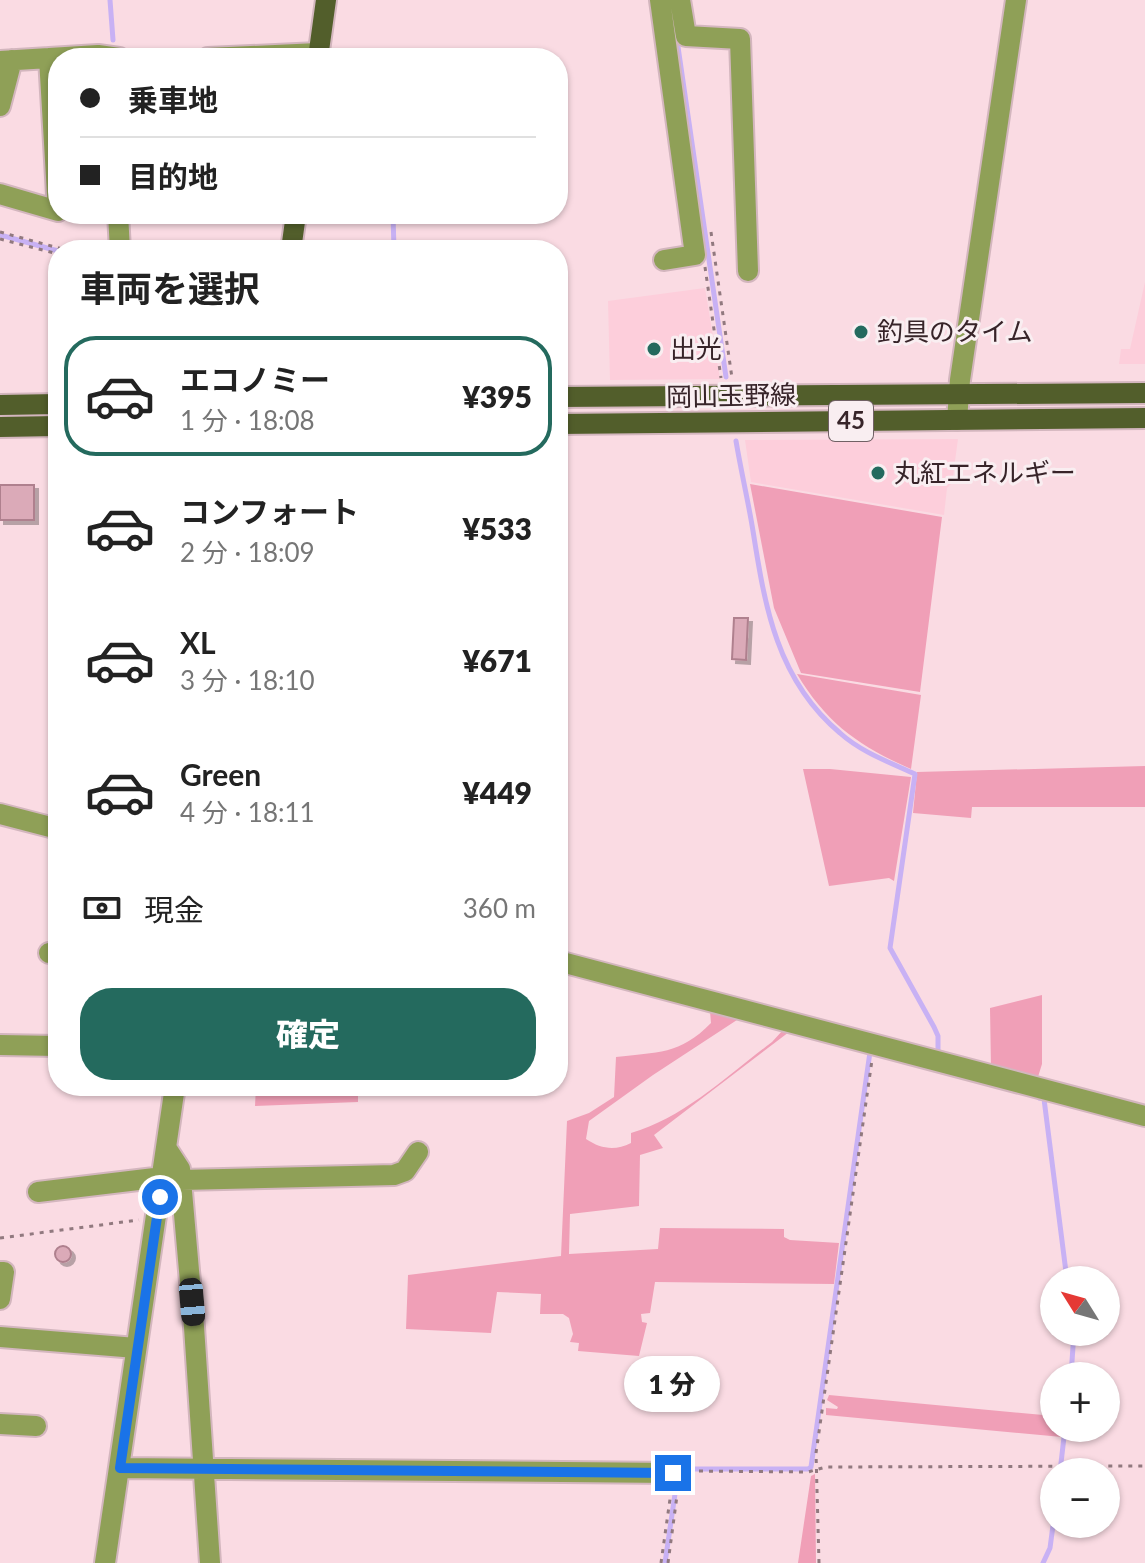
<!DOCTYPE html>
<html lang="ja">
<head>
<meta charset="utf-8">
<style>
  body { margin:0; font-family:Lato,"Noto Sans JP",sans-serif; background:#f6f6f6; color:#222; height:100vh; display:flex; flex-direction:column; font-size:30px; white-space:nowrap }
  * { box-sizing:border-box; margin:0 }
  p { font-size:26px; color:#767676 }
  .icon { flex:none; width:44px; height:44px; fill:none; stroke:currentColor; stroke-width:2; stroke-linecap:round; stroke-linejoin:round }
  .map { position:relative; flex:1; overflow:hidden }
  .drawer { position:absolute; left:48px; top:240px; width:520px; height:856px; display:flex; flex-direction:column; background:#fff; border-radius:32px; box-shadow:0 2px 6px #0004 }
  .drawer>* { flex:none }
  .top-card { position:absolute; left:48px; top:48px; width:520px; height:176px; border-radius:32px; box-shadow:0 2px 6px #0004; display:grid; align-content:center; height:176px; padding:0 32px; background:#fff }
  .needle { width:52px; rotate:307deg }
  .tools { position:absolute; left:1040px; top:1266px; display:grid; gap:16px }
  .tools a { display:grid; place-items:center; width:80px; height:80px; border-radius:50%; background:#fff; box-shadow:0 2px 6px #0004; font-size:40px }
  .end { position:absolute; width:36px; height:36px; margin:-18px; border:10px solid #1a73e8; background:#fff; box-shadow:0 0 0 4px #fff }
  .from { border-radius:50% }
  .bubble { position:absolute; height:56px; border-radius:28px; background:#fff; box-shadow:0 2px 6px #0004; font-size:26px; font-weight:800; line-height:56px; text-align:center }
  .car { position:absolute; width:24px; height:48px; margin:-24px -12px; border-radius:10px; box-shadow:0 0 6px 2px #0007; background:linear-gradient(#222 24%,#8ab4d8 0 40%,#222 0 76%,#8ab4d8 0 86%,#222 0) }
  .top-card b { display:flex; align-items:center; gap:28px; height:76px; font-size:30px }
  .top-card b+b { border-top:2px solid #e0e0e0 }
  .top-card i { width:20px; height:20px; background:#222 }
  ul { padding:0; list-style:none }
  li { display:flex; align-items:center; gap:24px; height:120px; margin:0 16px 12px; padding:0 16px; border:4px solid transparent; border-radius:32px }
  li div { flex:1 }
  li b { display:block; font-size:30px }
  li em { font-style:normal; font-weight:800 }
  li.active { border-color:#246a5e }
  li>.icon { width:72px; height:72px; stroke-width:1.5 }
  h2 { padding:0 32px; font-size:36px; line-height:96px }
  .pay { display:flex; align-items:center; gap:20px; height:88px; padding:0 32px; font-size:30px }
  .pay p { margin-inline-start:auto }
  .primary-button { display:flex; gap:16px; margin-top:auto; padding:16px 32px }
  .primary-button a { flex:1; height:92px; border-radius:32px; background:#246a5e; color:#fff; font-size:32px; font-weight:800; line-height:92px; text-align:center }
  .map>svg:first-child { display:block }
  .built { fill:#fdcedb }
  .green { fill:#f09fb7 }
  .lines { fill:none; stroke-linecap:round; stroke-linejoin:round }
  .stream { stroke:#c8b1f4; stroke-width:5 }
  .building { fill:#dbaab8; stroke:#af808e; stroke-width:2; filter:url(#shadow) }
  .minor-casing { stroke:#d3b6be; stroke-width:24 }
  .major-casing { stroke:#d3b6be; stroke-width:24 }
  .path { stroke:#91797f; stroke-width:3; stroke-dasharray:4 6; stroke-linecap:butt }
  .minor { stroke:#8fa057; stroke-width:20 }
  .major { stroke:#525e2b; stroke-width:20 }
  .route { stroke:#1a73e8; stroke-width:10 }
  .poi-dot { fill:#246a5e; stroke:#f9eef1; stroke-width:3 }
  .labels { text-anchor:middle; stroke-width:6; stroke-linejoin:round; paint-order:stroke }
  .shield { fill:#f9eef1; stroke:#716165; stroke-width:2 }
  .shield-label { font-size:24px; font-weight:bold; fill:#372429 }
  .poi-label { font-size:26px; fill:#372429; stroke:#f9eef1; text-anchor:start }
  .street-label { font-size:26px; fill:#372429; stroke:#f9eef1 }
</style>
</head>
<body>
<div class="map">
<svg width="1145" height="1563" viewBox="0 0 1145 1563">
  <defs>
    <filter id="shadow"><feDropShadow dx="4" dy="4" stdDeviation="0" flood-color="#0004"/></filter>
  </defs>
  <rect width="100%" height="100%" fill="#fadbe3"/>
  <path class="built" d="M1145,282v82h-26l2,-15h9z
    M705,288l15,91 -110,1 -2,-79z
    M958,439l-6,44 -5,5 -3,27 -193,-33 -6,-42z"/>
  <path class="green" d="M750,484l192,33 -22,175 -119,-19 -27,-65z
    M797,674l124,21 -10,74c-52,-23 -84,-45 -114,-95z
    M1145,766v41h-173l-1,11 -58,-5 4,-41z
    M803,769h27l81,8 -17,104 -5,-3 -60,8z
    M1042,995v69l-5,16 -46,-12 -1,-60z
    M710,1011l30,7 -87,57 -64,46 -3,18c15,10 29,12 45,4v-10c53,-15 97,-58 141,-91l11,-12 6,2 -135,103 9,13 -23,7 -1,51 -69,8 -1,40 89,-5 2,-21 124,1v8l6,3 49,3 -5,41 -179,-2 -5,31 -9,1 1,8 5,1 -8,33 -61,-5 1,-8 -9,-1 3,-8 -4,-16 -6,-4h-23l1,-20 -44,-2 -6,41 -85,-4 2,-54 153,-19 6,-135 22,-8 25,-16 2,-40c41,-5 64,-2 95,-34z
    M256,1086h102v16l-103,4z
    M829,1395l225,21v12h9l-1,9 -236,-22v-7l11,1 1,-2 -11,-7z
    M815,1474l1,89h-18l13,-87z"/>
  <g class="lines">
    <path class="stream" d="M110,0l3,40
      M676,33l50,344
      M393,214l1,36
      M0,235l58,16
      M736,441c5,30 12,59 17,90 12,76 24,149 87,202 21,19 49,29 75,41l-25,174 44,79 4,9v19
      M1039,1098l5,1 23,181
      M1071,1376l3,-44
      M677,1469h131l3,-2 59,-415
      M1060,1472l5,-44
      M665,1563l12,-83
      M1043,1563l7,-15 4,-30"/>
  </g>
  <path class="building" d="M0,485h34v35h-34z
    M734,618h14l-2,42 -14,-1z
    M55 1254a8 8 0 1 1 16 0a8 8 0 1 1-16 0Z"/>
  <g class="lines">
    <g class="minor-casing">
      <path id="minor" d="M660,0l35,255 -31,5
        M680,0l6,36 54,3 8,232
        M208,58l110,-5
        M0,61l98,-6 21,3
        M0,106l12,-46
        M0,194l58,17 -9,-153
        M118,214l2,36
        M957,420l3,-40 56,-380
        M0,814l58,15
        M49,953l9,-1
        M558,961l587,155
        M0,1045l58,1
        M167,1149l13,20 14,158 16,236
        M181,1180l213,-5 11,-4 13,-19
        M38,1192l125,-15
        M0,1272h4l-4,27
        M0,1337l136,11
        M0,1424l36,2
        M120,1468l553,5
        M105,1563l70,-477"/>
    </g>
    <g class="major-casing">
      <path id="major" d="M318,58l8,-58
        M291,250l5,-36
        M558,397l587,-4
        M0,405l58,-1
        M558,424l587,-6
        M0,427l58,-1"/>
    </g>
    <path class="path" d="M0,232l66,18
      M711,232l21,146
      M0,239l58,15
      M705,267l16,111
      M0,1238l139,-18
      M689,1471l119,1 18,-5 319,-1
      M661,1563l10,-71
      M668,1563l10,-75
      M819,1563l-3,-110 56,-393"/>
    <use href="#minor" class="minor"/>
    <use href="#major" class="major"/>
  </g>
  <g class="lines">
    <path class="route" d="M160,1197l-40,271 553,5"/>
  </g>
  <g class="poi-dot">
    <circle cx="861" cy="332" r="8"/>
    <circle cx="654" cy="349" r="8"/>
    <circle cx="878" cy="473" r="8"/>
  </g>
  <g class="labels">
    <rect class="shield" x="829" y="401" width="44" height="40" rx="6"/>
    <g class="shield-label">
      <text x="851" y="429">45</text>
    </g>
    <g class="poi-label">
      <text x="877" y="341">釣具のタイム</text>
      <text x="670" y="358">出光</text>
      <text x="894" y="482">丸紅エネルギー</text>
    </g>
    <g class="street-label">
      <text transform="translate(731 396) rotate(-1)" y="9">岡山玉野線</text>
    </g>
  </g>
</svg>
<div class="tools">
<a><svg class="needle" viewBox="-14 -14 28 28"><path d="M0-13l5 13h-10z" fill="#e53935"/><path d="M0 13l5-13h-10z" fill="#767676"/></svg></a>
<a>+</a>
<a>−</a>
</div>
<i class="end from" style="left:160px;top:1197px"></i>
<i class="end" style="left:673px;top:1473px"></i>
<div class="bubble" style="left:624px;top:1356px;width:96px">1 分</div>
<i class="car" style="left:192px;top:1302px;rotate:175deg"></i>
<div class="top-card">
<b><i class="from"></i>乗車地</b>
<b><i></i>目的地</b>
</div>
<section class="drawer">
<h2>車両を選択</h2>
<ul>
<li class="active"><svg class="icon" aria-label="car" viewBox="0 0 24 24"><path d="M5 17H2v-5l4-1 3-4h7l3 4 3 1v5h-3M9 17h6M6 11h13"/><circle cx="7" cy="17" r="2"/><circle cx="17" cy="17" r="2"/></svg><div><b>エコノミー</b><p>1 分 · 18:08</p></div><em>¥395</em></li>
<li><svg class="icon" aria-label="car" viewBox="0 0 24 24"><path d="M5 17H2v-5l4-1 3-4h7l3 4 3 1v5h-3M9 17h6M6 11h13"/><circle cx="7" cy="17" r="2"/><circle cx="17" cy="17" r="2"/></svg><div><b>コンフォート</b><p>2 分 · 18:09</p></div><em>¥533</em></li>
<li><svg class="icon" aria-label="car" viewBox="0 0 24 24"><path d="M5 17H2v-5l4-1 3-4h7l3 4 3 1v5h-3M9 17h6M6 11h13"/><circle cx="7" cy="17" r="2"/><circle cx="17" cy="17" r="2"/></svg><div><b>XL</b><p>3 分 · 18:10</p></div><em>¥671</em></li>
<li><svg class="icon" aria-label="car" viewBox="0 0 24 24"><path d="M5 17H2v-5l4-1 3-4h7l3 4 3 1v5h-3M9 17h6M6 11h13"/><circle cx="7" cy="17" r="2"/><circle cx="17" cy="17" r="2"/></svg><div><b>Green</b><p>4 分 · 18:11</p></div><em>¥449</em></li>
</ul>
<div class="pay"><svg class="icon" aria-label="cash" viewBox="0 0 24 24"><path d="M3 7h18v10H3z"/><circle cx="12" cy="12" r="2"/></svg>現金<p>360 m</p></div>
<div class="primary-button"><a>確定</a></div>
</section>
</div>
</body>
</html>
